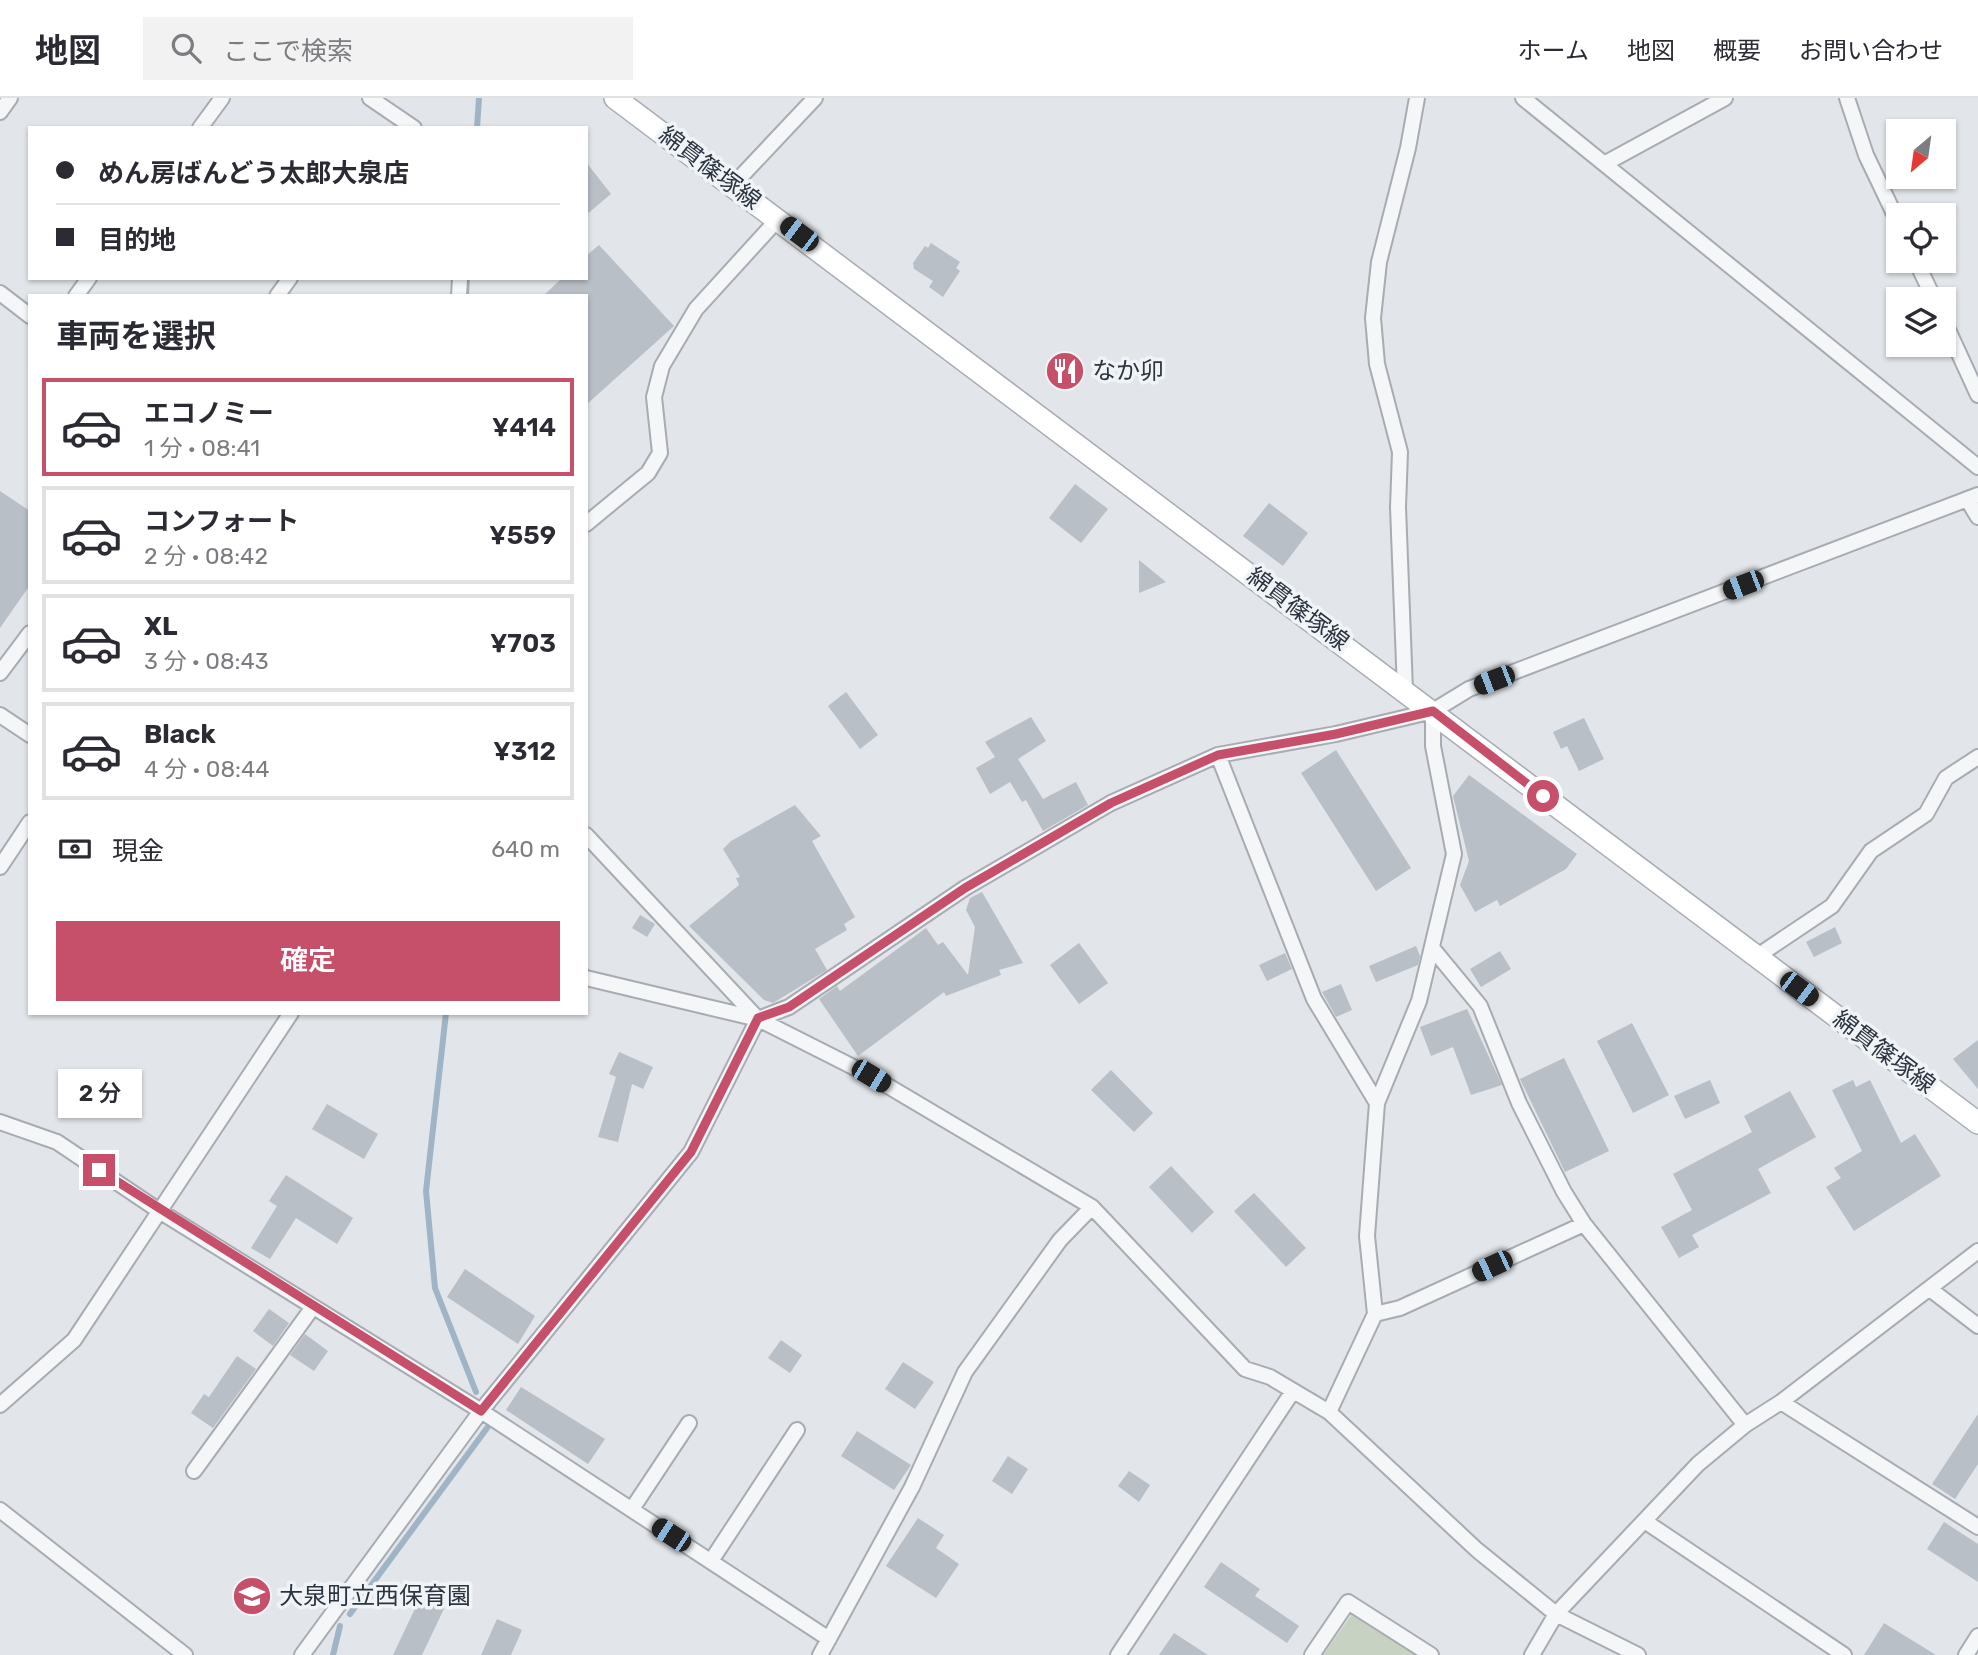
<!DOCTYPE html>
<html lang="ja">
<head>
<meta charset="utf-8">
<style>
  body { margin:0; font-family:Rubik,"Noto Sans JP",sans-serif; background:#f2f2f3; color:#2b2b33; height:100vh; display:flex; flex-direction:column; font-size:26px; white-space:nowrap }
  * { box-sizing:border-box; margin:0 }
  p { font-size:23px; color:#7c7c81 }
  .icon { flex:none; width:38px; height:38px; fill:none; stroke:currentColor; stroke-width:2; stroke-linecap:round; stroke-linejoin:round }
  .map { position:relative; flex:1; overflow:hidden }
  .drawer { position:absolute; left:28px; top:196px; width:560px; height:721px; display:flex; flex-direction:column; background:#fff; border-radius:0px; box-shadow:0 2px 5px #0004 }
  .drawer>* { flex:none }
  .top-card { position:absolute; left:28px; top:28px; width:560px; height:154px; border-radius:0px; box-shadow:0 2px 5px #0004; display:grid; align-content:center; height:154px; padding:0 28px; background:#fff }
  .needle { width:46px; rotate:209deg }
  .controls { position:absolute; left:1886px; top:21px; display:grid; gap:14px }
  .controls a { display:grid; place-items:center; width:70px; height:70px; border-radius:0px; background:#fff; box-shadow:0 2px 5px #0004; font-size:35px }
  .end { position:absolute; width:32px; height:32px; margin:-16px; border:9px solid #c64f6a; background:#fff; box-shadow:0 0 0 4px #fff }
  .from { border-radius:50% }
  .bubble { position:absolute; height:49px; border-radius:0px; background:#fff; box-shadow:0 2px 5px #0004; font-size:23px; font-weight:600; line-height:49px; text-align:center }
  .car { position:absolute; width:21px; height:42px; margin:-21px -10px; border-radius:9px; box-shadow:0 0 5px 2px #0007; background:linear-gradient(#222 24%,#8ab4d8 0 40%,#222 0 76%,#8ab4d8 0 86%,#222 0) }
  .top-card b { display:flex; align-items:center; gap:24px; height:66px; font-size:26px }
  .top-card b+b { border-top:2px solid #e1e1e2 }
  .top-card i { width:18px; height:18px; background:#2b2b33 }
  ul { padding:0; list-style:none }
  li { display:flex; align-items:center; gap:21px; height:98px; margin:0 14px 10px; padding:0 14px; border:4px solid #e1e1e2; border-radius:0px }
  li div { flex:1 }
  li b { display:block; font-size:26px }
  li em { font-style:normal; font-weight:600 }
  li.active { border-color:#c64f6a }
  li>.icon { width:63px; height:63px; stroke-width:1.5 }
  h2 { padding:0 28px; font-size:32px; line-height:84px }
  .pay { display:flex; align-items:center; gap:18px; height:77px; padding:0 28px; font-size:26px }
  .pay p { margin-inline-start:auto }
  .primary-button { display:flex; gap:14px; margin-top:auto; padding:14px 28px }
  .primary-button a { flex:1; height:80px; border-radius:0px; background:#c64f6a; color:#fff; font-size:28px; font-weight:600; line-height:80px; text-align:center }
  header { display:flex; align-items:center; gap:42px; box-sizing:border-box; height:98px; padding:0 35px; background:#fff; border-bottom:2px solid #e1e1e2 }
  header strong { font-size:33px }
  nav { display:flex; gap:38px; margin-inline-start:auto; font-size:24px }
  .search { width:490px; height:63px; background:#f2f2f3; display:flex; align-items:center; gap:18px; box-sizing:border-box; padding:0 24px; border-radius:0px; color:#7c7c81; font-size:26px }
  .map>svg:first-child { display:block }
  .green { fill:#c8d2c3 }
  .lines { fill:none; stroke-linecap:round; stroke-linejoin:round }
  .stream { stroke:#9fb5c7; stroke-width:6 }
  .building { fill:#b9bfc6 }
  .minor-casing { stroke:#a7acb3; stroke-width:18 }
  .secondary-casing { stroke:#a7acb3; stroke-width:24 }
  .minor { stroke:#f4f6f8; stroke-width:14 }
  .secondary { stroke:#fff; stroke-width:21 }
  .route { stroke:#c64f6a; stroke-width:9 }
  .labels { text-anchor:middle; stroke-width:7; stroke-linejoin:round; paint-order:stroke }
  .street-label { font-size:24px; fill:#2b3440; stroke:#f1f4f7 }
  .poi-label { font-size:24px; fill:#2b3440; stroke:#f1f4f7; text-anchor:start }
</style>
</head>
<body>
<header>
<strong>地図</strong>
<div class="search"><svg class="icon" aria-label="search" viewBox="0 0 24 24"><circle cx="10" cy="10" r="6"/><path d="M15 15l6 6"/></svg>ここで検索</div>
<nav><a>ホーム</a><a>地図</a><a>概要</a><a>お問い合わせ</a></nav>
</header>
<div class="map">
<svg width="1978" height="1557" viewBox="0 0 1978 1557">
  <rect width="100%" height="100%" fill="#e2e5e9"/>
  <path class="green" d="M1355,1512l67,45h-99z"/>
  <g class="lines">
    <path class="stream" d="M477,30l2,-30
      M466,198l1,-18
      M446,915l-20,178 9,97 41,104
      M350,1516l140,-190
      M333,1557l7,-29"/>
  </g>
  <path class="building" d="M586,64l25,32 -25,21z
    M931,145l29,19 -4,6 4,3 -17,26 -14,-10 4,-6 -19,-12 -1,-6 12,-17 3,2z
    M599,147l75,81 -88,79v-109h-43l19,-18h24v-22z
    M1075,386l33,25 -27,34 -32,-25z
    M0,393l30,20v74l-30,43z
    M1269,405l39,30 -25,33 -40,-30z
    M1139,462l27,22 -27,11z
    M846,594l32,43 -18,14 -32,-43z
    M1031,619l15,24 -28,18 25,40 33,-17 12,23 -45,26 -17,-31 -4,2 -12,-20 -20,12 -14,-26 19,-11 -10,-15z
    M1584,620l20,41 -25,12 -12,-25 -6,3 -8,-17z
    M1336,652l75,118 -35,23 -75,-118z
    M1469,677l108,79 -11,15 -66,37 -3,-6 -22,12 -15,-27 9,-24 -16,-65z
    M795,707l26,31 -9,5 43,76 -11,7 3,6 -32,19 12,21 -54,33 -9,-3 -75,-74 50,-41 -3,-7 4,-1 -17,-28 8,-8z
    M982,794l41,71 -24,7 2,5 -55,21 -2,-4 -86,64 -39,-57 18,-13 3,5 86,-63 12,17 5,-3 25,33 7,-48 -9,-17 4,-12z
    M640,817l15,9 -8,13 -15,-9z
    M1835,829l7,16 -28,14 -8,-15z
    M1079,845l29,40 -29,21 -29,-39z
    M1416,848l4,10 -2,9 -42,17 -7,-16z
    M1500,853l11,18 -30,18 -11,-18z
    M1285,855l7,16 -25,12 -8,-16z
    M1341,886l11,26 -16,7 -14,-25z
    M1467,911l35,76 -31,10 -18,-48 -22,9 -11,-29z
    M1632,925l37,72 -36,18 -36,-72z
    M1978,942v49l-25,-30z
    M619,954l34,15 -10,22 -11,-5 -14,58 -20,-5 18,-60 -7,-3z
    M1564,960l45,93 -44,21 -45,-93z
    M1111,972l42,43 -19,19 -43,-42z
    M1710,982l10,23 -35,16 -11,-23z
    M1853,982l3,7 14,-7 31,63 14,-9 26,42 -87,55 -28,-44 15,-9 -7,-10 28,-17 -30,-61z
    M1790,993l26,46 -58,32 13,24 -79,42 7,12 -20,11 -18,-31 31,-17 -19,-36 79,-42 -8,-16z
    M327,1006l51,30 -14,25 -52,-30z
    M1171,1068l43,46 -22,21 -43,-46z
    M286,1077l67,43 -16,26 -41,-26 -26,41 -19,-11 26,-42 -8,-5z
    M1254,1095l52,55 -20,19 -52,-56z
    M465,1171l70,47 -17,28 -71,-47z
    M269,1211l20,14 -16,23 -20,-15z
    M305,1236l23,17 -14,20 -24,-16z
    M781,1242l21,15 -12,18 -22,-15z
    M237,1258l19,13 -43,59 -22,-15 13,-19 5,3z
    M903,1264l31,20 -19,27 -30,-20z
    M521,1289l84,52 -17,25 -82,-54z
    M1978,1316v50l-23,35 -23,-15z
    M857,1333l54,34 -17,25 -53,-34z
    M1008,1358l20,13 -16,25 -20,-13z
    M1129,1373l21,14 -11,17 -21,-16z
    M918,1420l26,17 -8,13 23,16 -23,34 -50,-32z
    M1944,1424l34,22v38l-51,-33z
    M1221,1464l39,27 -5,7 44,30 -12,17 -83,-56z
    M427,1485l24,11 -29,61h-29z
    M497,1521l25,11 -11,25h-30z
    M1884,1525l52,32h-72z
    M1174,1535l34,22h-49z"/>
  <g class="lines">
    <g class="minor-casing">
      <path id="minor" d="M370,0l44,30
        M1523,0l455,369
        M1847,0l19,57 33,69
        M0,14l10,-14
        M200,30l22,-30
        M1604,66l121,-66
        M733,87l82,-87
        M1916,163l18,38
        M0,195l30,23
        M76,198l13,-18
        M277,198l13,-18
        M459,198l1,-18
        M1944,223l34,74
        M1967,401l11,18
        M586,426l62,-51 12,-20 -6,-56 8,-31 34,-57 82,-90
        M0,575l30,-40
        M1405,592l-7,-183 2,-55 -23,-88 -4,-46 6,-56 29,-114 9,-50
        M0,617l30,20
        M1218,657l96,244 63,104
        M586,737l172,184
        M0,769l30,-45
        M1433,851l47,57 39,97 45,89 20,32 161,201
        M1756,859l76,-51 39,-55 55,-37 20,-36 32,-21
        M586,880l172,41 113,57 221,131 153,162 25,8 59,35 148,138 79,64 82,41
        M0,1024l57,20 104,70 320,199 348,228
        M1930,1191l48,37
        M1375,1216l25,-6 184,-84
        M1781,1304l197,125
        M0,1307l74,-65 217,-327
        M1329,1314l46,-98 -8,-78 10,-133 42,-102 35,-147 -21,-108v-35
        M194,1373l119,-164
        M632,1411l57,-86
        M0,1412l185,145
        M1646,1424l198,133
        M711,1463l86,-131
        M302,1557l179,-244 210,-259 67,-133 31,-12 176,-119 146,-85 107,-48 118,-21 97,-23 36,-22 509,-194
        M820,1557l92,-168 53,-115 95,-132 32,-33
        M1118,1557l175,-264
        M1312,1557l36,-53 83,53
        M1532,1557l24,-41 142,-150 47,-39 36,-23 197,-151
        M1966,1557l12,-19"/>
    </g>
    <g class="secondary-casing">
      <path id="secondary" d="M615,0l1363,1025"/>
    </g>
    <use href="#minor" class="minor"/>
    <use href="#secondary" class="secondary"/>
  </g>
  <g class="lines">
    <path class="route" d="M99,1072l382,241 210,-259 67,-134 31,-11 176,-119 146,-85 107,-48 118,-21 97,-23 110,85"/>
  </g>
  <defs>
    <g id="restaurant-disc" transform="scale(2.0125)"><circle r="9.5" fill="#c64f6a" stroke="#f1f4f7"/><path d="M-5-6h1v4h1v-4h1v4h1v-4h1v5L-1.5 .5V6h-2V.5L-5-1ZM5-6V6H3V1.5H1.5Q1.5-4 5-6Z" fill="#fff"/></g>
    <g id="school-disc" transform="scale(2.0125)"><circle r="9.5" fill="#c64f6a" stroke="#f1f4f7"/><path d="M0-5L7-2L0 1L-7-2ZM-4 1L0 2.5L4 1V4Q0 6-4 4Z" fill="#fff"/></g>
  </defs>
  <g fill-rule="evenodd">
    <use href="#restaurant-disc" x="1065" y="273"/>
    <use href="#school-disc" x="252" y="1498"/>
  </g>
  <g class="labels">
    <g class="street-label">
      <text transform="translate(710 70) rotate(37)" y="8">綿貫篠塚線</text>
      <text transform="translate(1298 511) rotate(37)" y="8">綿貫篠塚線</text>
      <text transform="translate(1884 954) rotate(37)" y="8">綿貫篠塚線</text>
    </g>
    <g class="poi-label">
      <text x="1092" y="281">なか卯</text>
      <text x="279" y="1506">大泉町立西保育園</text>
    </g>
  </g>
</svg>
<div class="controls">
<a><svg class="needle" viewBox="-14 -14 28 28"><path d="M0-13l5 13h-10z" fill="#e53935"/><path d="M0 13l5-13h-10z" fill="#7c7c81"/></svg></a>
<a><svg class="icon" aria-label="locate" viewBox="0 0 24 24"><circle cx="12" cy="12" r="6"/><path d="M12 2v4M12 18v4M2 12h4M18 12h4"/></svg></a>
<a><svg class="icon" aria-label="layers" viewBox="0 0 24 24"><path d="M12 4l9 5-9 5-9-5zM3 14l9 5 9-5"/></svg></a>
</div>
<i class="end from" style="left:1543px;top:698px"></i>
<i class="end" style="left:99px;top:1072px"></i>
<div class="bubble" style="left:58px;top:971px;width:84px">2 分</div>
<i class="car" style="left:799px;top:136px;rotate:307deg"></i>
<i class="car" style="left:1743px;top:487px;rotate:249deg"></i>
<i class="car" style="left:1494px;top:582px;rotate:249deg"></i>
<i class="car" style="left:1799px;top:891px;rotate:127deg"></i>
<i class="car" style="left:871px;top:978px;rotate:121deg"></i>
<i class="car" style="left:1492px;top:1168px;rotate:245deg"></i>
<i class="car" style="left:671px;top:1437px;rotate:303deg"></i>
<div class="top-card">
<b><i class="from"></i>めん房ばんどう太郎大泉店</b>
<b><i></i>目的地</b>
</div>
<section class="drawer">
<h2>車両を選択</h2>
<ul>
<li class="active"><svg class="icon" aria-label="car" viewBox="0 0 24 24"><path d="M5 17H2v-5l4-1 3-4h7l3 4 3 1v5h-3M9 17h6M6 11h13"/><circle cx="7" cy="17" r="2"/><circle cx="17" cy="17" r="2"/></svg><div><b>エコノミー</b><p>1 分 · 08:41</p></div><em>¥414</em></li>
<li><svg class="icon" aria-label="car" viewBox="0 0 24 24"><path d="M5 17H2v-5l4-1 3-4h7l3 4 3 1v5h-3M9 17h6M6 11h13"/><circle cx="7" cy="17" r="2"/><circle cx="17" cy="17" r="2"/></svg><div><b>コンフォート</b><p>2 分 · 08:42</p></div><em>¥559</em></li>
<li><svg class="icon" aria-label="car" viewBox="0 0 24 24"><path d="M5 17H2v-5l4-1 3-4h7l3 4 3 1v5h-3M9 17h6M6 11h13"/><circle cx="7" cy="17" r="2"/><circle cx="17" cy="17" r="2"/></svg><div><b>XL</b><p>3 分 · 08:43</p></div><em>¥703</em></li>
<li><svg class="icon" aria-label="car" viewBox="0 0 24 24"><path d="M5 17H2v-5l4-1 3-4h7l3 4 3 1v5h-3M9 17h6M6 11h13"/><circle cx="7" cy="17" r="2"/><circle cx="17" cy="17" r="2"/></svg><div><b>Black</b><p>4 分 · 08:44</p></div><em>¥312</em></li>
</ul>
<div class="pay"><svg class="icon" aria-label="cash" viewBox="0 0 24 24"><path d="M3 7h18v10H3z"/><circle cx="12" cy="12" r="2"/></svg>現金<p>640 m</p></div>
<div class="primary-button"><a>確定</a></div>
</section>
</div>
</body>
</html>
